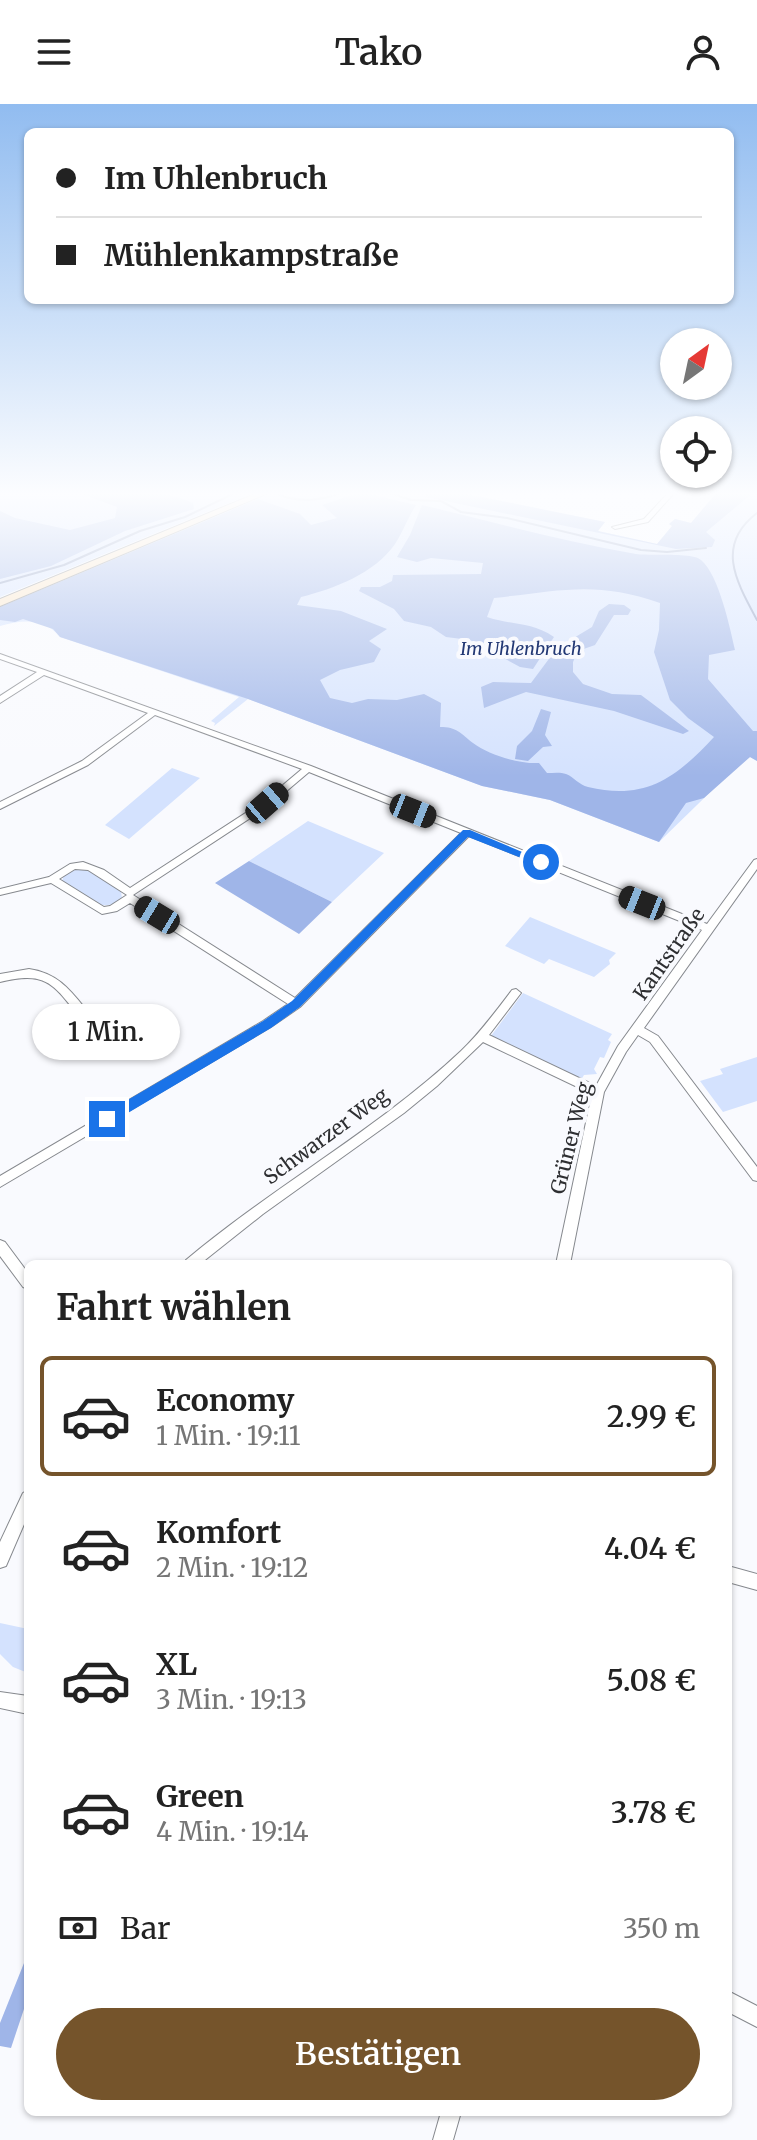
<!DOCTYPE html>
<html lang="de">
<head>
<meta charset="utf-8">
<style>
  body { margin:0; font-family:Merriweather,serif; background:#f6f6f6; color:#222; height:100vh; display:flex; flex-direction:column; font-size:30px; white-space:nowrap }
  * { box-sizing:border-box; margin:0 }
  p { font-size:26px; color:#767676 }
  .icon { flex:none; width:44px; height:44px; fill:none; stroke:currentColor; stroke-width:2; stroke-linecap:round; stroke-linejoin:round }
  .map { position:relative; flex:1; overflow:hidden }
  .drawer { position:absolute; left:24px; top:1156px; width:708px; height:856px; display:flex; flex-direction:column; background:#fff; border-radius:12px; box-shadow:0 2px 6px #0004 }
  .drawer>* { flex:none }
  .banner { position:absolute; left:24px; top:24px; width:710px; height:176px; border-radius:12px; box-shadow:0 2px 6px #0004; display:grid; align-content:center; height:176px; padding:0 32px; background:#fff }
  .needle { width:52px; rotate:33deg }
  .buttons { position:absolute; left:660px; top:224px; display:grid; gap:16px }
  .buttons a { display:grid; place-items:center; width:72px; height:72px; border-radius:50%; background:#fff; box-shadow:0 2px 6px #0004; font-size:40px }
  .end { position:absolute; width:36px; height:36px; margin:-18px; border:10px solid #1a73e8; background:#fff; box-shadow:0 0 0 4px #fff }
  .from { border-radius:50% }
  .bubble { position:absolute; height:56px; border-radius:28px; background:#fff; box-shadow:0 2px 6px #0004; font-size:26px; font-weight:600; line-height:56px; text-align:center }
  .car { position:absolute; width:24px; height:48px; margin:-24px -12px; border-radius:10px; box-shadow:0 0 6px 2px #0007; background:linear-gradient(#222 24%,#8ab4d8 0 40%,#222 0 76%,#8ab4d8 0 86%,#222 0) }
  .banner b { display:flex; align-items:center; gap:28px; height:76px; font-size:30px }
  .banner b+b { border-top:2px solid #e0e0e0 }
  .banner i { width:20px; height:20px; background:#222 }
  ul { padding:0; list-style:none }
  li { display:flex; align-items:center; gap:24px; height:120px; margin:0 16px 12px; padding:0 16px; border:4px solid transparent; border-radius:12px }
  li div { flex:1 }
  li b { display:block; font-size:30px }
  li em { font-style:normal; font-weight:600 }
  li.on { border-color:#75542b }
  li>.icon { width:72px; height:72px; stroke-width:1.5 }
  h2 { padding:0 32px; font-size:36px; line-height:96px }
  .pay { display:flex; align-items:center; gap:20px; height:88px; padding:0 32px; font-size:30px }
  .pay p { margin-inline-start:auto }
  .primary-button { display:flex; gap:16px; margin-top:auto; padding:16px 32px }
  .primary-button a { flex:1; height:92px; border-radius:48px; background:#75542b; color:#fff; font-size:32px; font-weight:600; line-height:92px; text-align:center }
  header { display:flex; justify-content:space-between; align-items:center; height:104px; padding:0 32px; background:#fff; font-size:36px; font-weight:600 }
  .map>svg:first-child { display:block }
  .green { fill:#d4e2fe }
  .forest { fill:#9fb5e8 }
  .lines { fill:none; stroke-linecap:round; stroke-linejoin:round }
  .stream { stroke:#8999bf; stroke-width:2 }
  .minor-casing { stroke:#86898e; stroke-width:2 }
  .secondary-casing { stroke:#86898e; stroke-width:2 }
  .minor { fill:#fff; fill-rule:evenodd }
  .secondary { fill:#fce5c6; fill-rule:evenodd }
  .route { fill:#1a73e8 }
  .labels { text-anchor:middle; stroke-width:8; stroke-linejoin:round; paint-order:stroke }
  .far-park-label { font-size:18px; font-style:italic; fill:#223874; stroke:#f9fafe }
  .street-label { font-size:20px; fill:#2e2f32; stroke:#f9fafe }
</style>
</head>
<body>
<header><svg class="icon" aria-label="menu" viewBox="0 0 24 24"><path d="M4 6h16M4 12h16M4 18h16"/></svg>Tako<svg class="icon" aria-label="person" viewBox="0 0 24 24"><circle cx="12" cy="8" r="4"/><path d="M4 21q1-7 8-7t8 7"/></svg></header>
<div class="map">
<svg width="757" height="2036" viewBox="0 0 757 2036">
  <rect width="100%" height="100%" fill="#f9fafe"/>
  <path class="green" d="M0,387h258l-258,106z
    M276,387h176l153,31 -7,9 59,13 15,-18 -3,-2 6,-5 16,4 27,-32h39v270l-7,-4 -15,11 -76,74 -109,-42 -68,-14 -234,-87 -34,27 1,-3 -4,-2 28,-24 -179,-60c-16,-20 -38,-17 -60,-11v-20z
    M172,664l28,10 -71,61 -24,-14z
    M308,717l76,32 -52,49 -83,-41z
    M74,764l12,1 35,22 1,8c-21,17 -41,-5 -60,-18l2,-6z
    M530,813l86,36 -7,7 1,4 -16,13 -45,-18 -5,5 -39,-18z
    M523,889l89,41 -4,6 3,2 -7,16 -4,-1 -6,12 3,5 -13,1 -3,5 -90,-44z
    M757,953v44l-34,11 -23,-31 23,-7 -3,-5z
    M0,1519l28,6v44l-15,-6 -13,-13z"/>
  <path class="forest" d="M74,387c39,0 83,-4 119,12l1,6 -69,22 -74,35 -51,13v-68l15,7 55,12 45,-12 2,-11z
    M425,387h27l153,31 -7,9 59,13 15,-18 -3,-2 6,-5 16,4 27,-32h37l-49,41 9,8 -3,7 -36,2 -250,-52z
    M361,388l55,13c-8,12 -13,27 -21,39 -20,29 -61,45 -94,53l-4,8 44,6 46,18 -18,12 12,8 -7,13 -34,8 -20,10 10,18 22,5 16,-4 29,1 27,-6 17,9 -1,24c17,0 20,6 33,16 16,12 46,21 66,20l8,10c6,0 14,-1 19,1 8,3 13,11 22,13 57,14 88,-9 126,-50l-26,-19 -18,-18 -16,-48 5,-22 1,-27c-64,-23 -102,-12 -166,-5l-7,19c27,9 43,4 67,20l-21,32 -13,-2 -50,-27 -24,-3 -15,-10 -27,-6 -10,-12 -35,-18 2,-4h19l12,-6 1,-6 88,-1 2,-11 -52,-5 -14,4 -20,-5 13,-22 12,-30c71,17 142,37 214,49 15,2 57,-2 65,6 18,15 29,68 34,90l-26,5 -1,24 45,52h4v30l-7,-4 -46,41 -18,5 -27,39 -109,-42 -68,-14 -234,-87 -188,-62 -7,-8 -30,-10 -8,3 -15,-2v-13l258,-108 42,15 11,11 26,-7 -15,-13z
    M609,500l15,1 7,5 -3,5h-14l-19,30 -17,6 -5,11v10l10,12 29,10 29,1 48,36 -6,3 -69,-23 -88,-19 -42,16 -3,-21 12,-5 38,1 26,-35 35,-21 7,-16z
    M541,605l10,3 -6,23 7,11 -9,1 -15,14 -13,-2 2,-13 15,-15z
    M249,757l83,41 -33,32 -84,-51z
    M28,1849v44l-17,51 -11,-2v-23z"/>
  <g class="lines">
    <path class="stream" d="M384,387l27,9 30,1 20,11 46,6 134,32 26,2 39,-4
      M277,390c25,10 46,6 70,-3
      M757,409c-42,32 -21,68 0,107
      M0,479l64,-18 76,-34 45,-14 54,-26"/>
    <g class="minor-casing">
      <path id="minor" d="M670,387h6l-28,31 -33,7 -3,-2 32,-8z
        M0,550l311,112 396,158 47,-64 3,-1v10l-113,159 14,8 99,131v14l-4,-1 -103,-138 -12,-7 -12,17 -22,40 -34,172h-14l36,-170 -109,-52 -46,44 -33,27 -141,101 -63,50h-16l2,-4c88,-74 191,-130 275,-209 19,-18 35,-40 51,-61l4,-1 5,4 -32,42 107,51 22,-40 84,-116 -233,-94 -169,171 -29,20 -271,160v-11l263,-155 25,-17 -158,-101 -13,8 -15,3 -51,-31 -51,12v-6l49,-12 21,-13 13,-2 21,8 26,18 134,-87 38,-32 -147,-54 -67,50 -88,44v-7l82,-41 66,-48 -104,-38 -44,28v-7l37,-24 -37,-13zM309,668l152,61 -166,165 -162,-103 137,-90zM75,765l13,1 39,25 -17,11 -6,1 -45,-28z
        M29,865c29,4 42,22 59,43l2,3 -2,3h-8c-27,-35 -34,-47 -80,-36v-8z
        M0,1136l5,2 23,31v16l-5,-2 -23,-31z
        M28,1386v25l-22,51 -6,2v-26l23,-49z
        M728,1462l29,8v16l-29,-8z
        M0,1588l28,4v18l-28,-6z
        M728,1887l29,15v21l-29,-15z
        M441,2008h20l-8,28h-20z"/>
    </g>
    <g class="secondary-casing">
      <path id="secondary" d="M262,387h11l-273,115v-7z"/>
    </g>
    <use href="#minor" class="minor"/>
    <use href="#secondary" class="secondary"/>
  </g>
  <linearGradient id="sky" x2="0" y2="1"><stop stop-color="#91bcf0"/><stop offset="0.58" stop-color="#fcfdff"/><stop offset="1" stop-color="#fcfdff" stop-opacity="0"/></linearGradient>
  <rect width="757" height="672" fill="url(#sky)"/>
  <path class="route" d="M463,726h7l76,32 -9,2 -69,-27 -168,170 -29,21 -160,95h-9v-8l161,-94 29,-20z"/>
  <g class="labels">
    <g class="far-park-label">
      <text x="521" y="551">Im Uhlenbruch</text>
    </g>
    <g class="street-label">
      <text transform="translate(669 850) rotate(-55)" y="7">Kantstraße</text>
      <text transform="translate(326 1032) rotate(-36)" y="7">Schwarzer Weg</text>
      <text transform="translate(571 1034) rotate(-76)" y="7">Grüner Weg</text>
    </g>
  </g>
</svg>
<div class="buttons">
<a><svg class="needle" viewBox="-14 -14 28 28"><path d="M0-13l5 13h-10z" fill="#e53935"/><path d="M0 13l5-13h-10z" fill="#767676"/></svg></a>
<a><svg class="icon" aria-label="locate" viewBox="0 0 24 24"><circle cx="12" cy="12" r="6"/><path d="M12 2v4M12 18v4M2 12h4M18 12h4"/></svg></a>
</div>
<i class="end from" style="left:541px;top:758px"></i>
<i class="end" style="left:107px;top:1015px"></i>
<div class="bubble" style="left:32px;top:900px;width:148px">1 Min.</div>
<i class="car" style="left:267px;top:699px;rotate:49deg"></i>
<i class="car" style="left:413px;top:707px;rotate:112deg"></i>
<i class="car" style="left:642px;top:799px;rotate:292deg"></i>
<i class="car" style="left:157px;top:811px;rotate:301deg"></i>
<div class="banner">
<b><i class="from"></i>Im Uhlenbruch</b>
<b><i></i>Mühlenkampstraße</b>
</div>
<section class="drawer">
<h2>Fahrt wählen</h2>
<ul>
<li class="on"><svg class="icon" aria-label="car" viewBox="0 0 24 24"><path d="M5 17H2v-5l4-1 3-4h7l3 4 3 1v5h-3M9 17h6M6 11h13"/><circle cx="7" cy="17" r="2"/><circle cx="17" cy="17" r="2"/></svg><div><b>Economy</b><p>1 Min. · 19:11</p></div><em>2.99 €</em></li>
<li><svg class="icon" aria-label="car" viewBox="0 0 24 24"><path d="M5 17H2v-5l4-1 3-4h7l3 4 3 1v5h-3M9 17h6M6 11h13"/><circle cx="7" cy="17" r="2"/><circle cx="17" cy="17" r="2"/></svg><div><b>Komfort</b><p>2 Min. · 19:12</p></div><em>4.04 €</em></li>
<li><svg class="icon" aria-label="car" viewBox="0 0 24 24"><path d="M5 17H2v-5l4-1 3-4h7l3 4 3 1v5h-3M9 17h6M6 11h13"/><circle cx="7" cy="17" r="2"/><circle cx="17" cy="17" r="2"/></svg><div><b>XL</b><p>3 Min. · 19:13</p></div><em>5.08 €</em></li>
<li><svg class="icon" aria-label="car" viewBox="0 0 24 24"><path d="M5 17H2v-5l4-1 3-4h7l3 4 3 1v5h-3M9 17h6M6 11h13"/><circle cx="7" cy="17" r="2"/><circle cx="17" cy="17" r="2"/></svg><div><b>Green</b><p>4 Min. · 19:14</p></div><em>3.78 €</em></li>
</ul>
<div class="pay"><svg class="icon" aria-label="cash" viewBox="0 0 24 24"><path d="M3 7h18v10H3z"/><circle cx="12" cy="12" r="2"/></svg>Bar<p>350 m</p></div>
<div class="primary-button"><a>Bestätigen</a></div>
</section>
</div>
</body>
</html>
